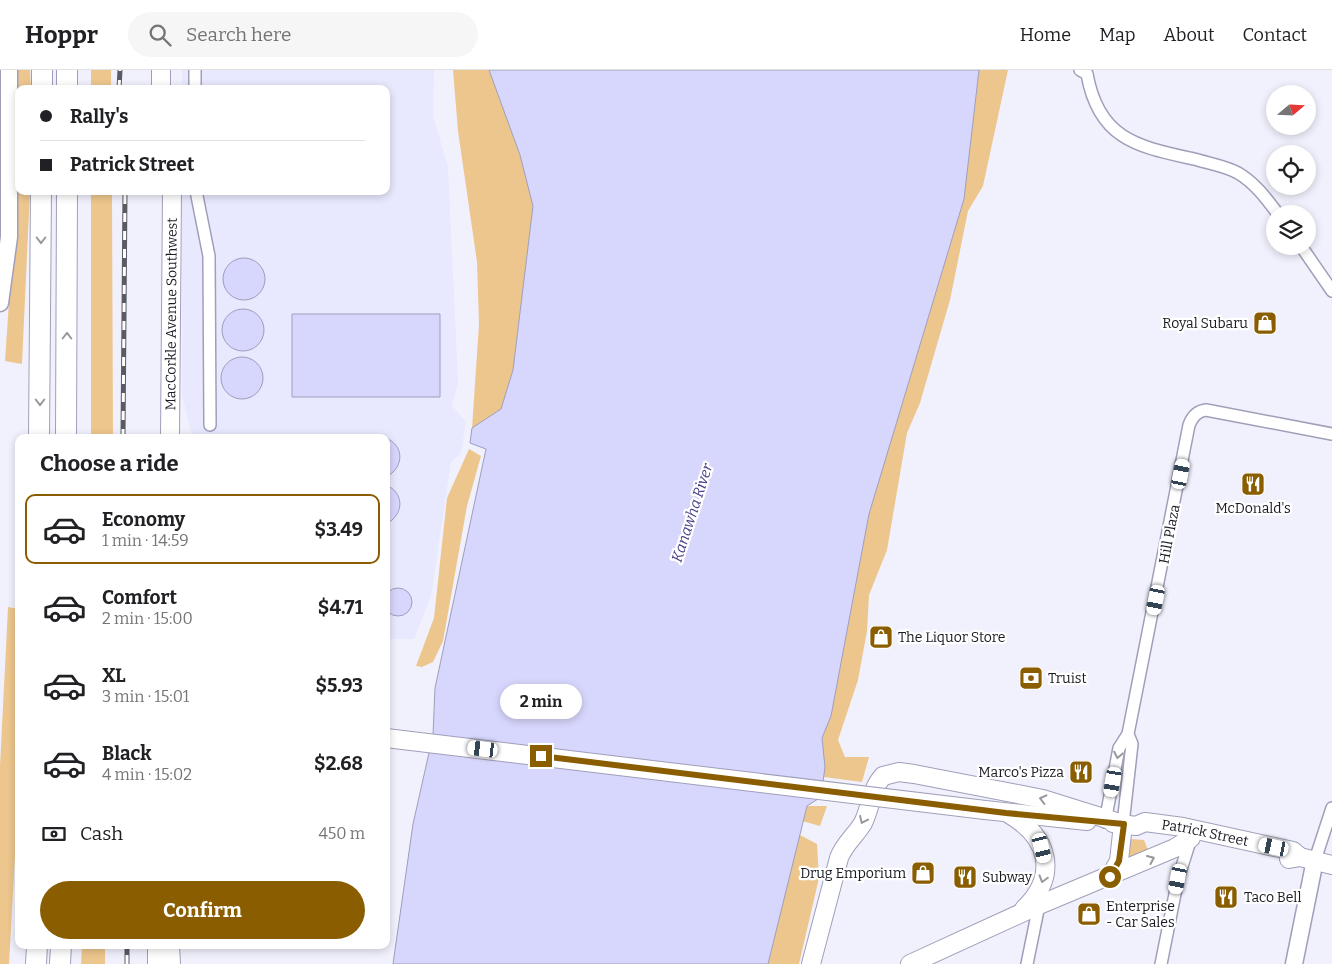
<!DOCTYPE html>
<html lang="en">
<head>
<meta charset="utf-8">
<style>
  body { margin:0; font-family:Bitter,serif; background:#f6f6f6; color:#202124; height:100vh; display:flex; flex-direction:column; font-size:19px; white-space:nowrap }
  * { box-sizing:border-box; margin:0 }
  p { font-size:16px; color:#757577 }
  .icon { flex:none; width:28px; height:28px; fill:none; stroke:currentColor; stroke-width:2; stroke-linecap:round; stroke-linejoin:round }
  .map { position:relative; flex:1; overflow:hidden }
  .sheet { position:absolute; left:15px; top:364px; width:375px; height:515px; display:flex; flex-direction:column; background:#fff; border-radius:10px; box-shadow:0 2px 8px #0003 }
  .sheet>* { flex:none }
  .banner { position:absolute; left:15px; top:15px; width:375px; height:110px; border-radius:10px; box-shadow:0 2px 8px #0003; display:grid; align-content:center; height:110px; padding:0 25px; background:#fff }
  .needle { width:32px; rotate:71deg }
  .controls { position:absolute; left:1266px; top:15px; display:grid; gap:10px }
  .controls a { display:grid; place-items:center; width:50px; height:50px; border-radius:50%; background:#fff; box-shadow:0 2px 8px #0003; font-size:25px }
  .end { position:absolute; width:22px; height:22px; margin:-11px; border:6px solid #895d00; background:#fff; box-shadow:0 0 0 2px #fff }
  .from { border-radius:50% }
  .bubble { position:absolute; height:35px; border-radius:18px; background:#fff; box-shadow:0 2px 8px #0003; font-size:16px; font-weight:700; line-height:35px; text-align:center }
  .car { position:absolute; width:15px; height:30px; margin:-15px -8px; border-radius:6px; box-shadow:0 0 4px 1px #0007; background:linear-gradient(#fff 24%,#345 0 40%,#fff 0 76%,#345 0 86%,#fff 0) }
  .banner b { display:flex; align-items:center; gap:18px; height:48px; font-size:19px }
  .banner b+b { border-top:1px solid #e0e0e0 }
  .banner i { width:12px; height:12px; background:#202124 }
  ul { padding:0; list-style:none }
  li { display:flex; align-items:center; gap:15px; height:70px; margin:0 10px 8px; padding:0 15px; border:2px solid transparent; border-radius:10px }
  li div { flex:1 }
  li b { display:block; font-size:19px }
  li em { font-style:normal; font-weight:700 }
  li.active { border-color:#895d00 }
  li>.icon { width:45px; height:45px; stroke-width:1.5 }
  h2 { padding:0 25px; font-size:22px; line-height:60px }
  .pay { display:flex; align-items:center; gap:12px; height:55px; padding:0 25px; font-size:19px }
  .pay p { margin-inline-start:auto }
  .action { display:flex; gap:10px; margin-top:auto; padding:10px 25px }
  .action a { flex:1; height:58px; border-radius:30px; background:#895d00; color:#fff; font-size:20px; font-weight:700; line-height:58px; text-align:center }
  header { display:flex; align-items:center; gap:30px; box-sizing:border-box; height:70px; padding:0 25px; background:#fff; border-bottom:1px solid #e0e0e0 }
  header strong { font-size:24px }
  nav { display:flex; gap:28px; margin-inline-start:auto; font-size:18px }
  .search { width:350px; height:45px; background:#f6f6f6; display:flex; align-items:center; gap:12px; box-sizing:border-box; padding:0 18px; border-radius:28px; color:#757577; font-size:19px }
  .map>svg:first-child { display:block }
  .built { fill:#e8e8fe }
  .green { fill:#edc68d }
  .water { fill:#d7d6fc; stroke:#9e9ebb }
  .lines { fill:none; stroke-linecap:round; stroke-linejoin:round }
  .street-casing { stroke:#9f9fba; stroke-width:14 }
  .secondary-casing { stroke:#9f9fba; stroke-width:19 }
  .primary-casing { stroke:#9f9fba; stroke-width:20 }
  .highway-casing { stroke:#9f9fba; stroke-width:22 }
  .street { stroke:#fff; stroke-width:11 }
  .secondary { stroke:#fff; stroke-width:16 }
  .primary { stroke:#fff; stroke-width:18 }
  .highway { stroke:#fff; stroke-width:20 }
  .rail-casing { stroke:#5a5a65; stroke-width:5 }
  .rail { stroke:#fff; stroke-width:3; stroke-dasharray:9; stroke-linecap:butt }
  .primary-bridge-casing { stroke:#9f9fba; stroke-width:20; stroke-linecap:butt }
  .primary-bridge { stroke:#fff; stroke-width:18 }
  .oneway { stroke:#98989c }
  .route { stroke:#895d00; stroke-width:6 }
  .labels { text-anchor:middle; stroke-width:4.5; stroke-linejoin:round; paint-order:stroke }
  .street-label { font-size:14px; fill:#1a1a24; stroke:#fff }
  .poi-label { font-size:14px; fill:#1a1a24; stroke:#fff; text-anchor:start }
  .water-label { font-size:15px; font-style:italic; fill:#4b4189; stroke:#fff }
</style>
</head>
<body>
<header>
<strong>Hoppr</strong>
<div class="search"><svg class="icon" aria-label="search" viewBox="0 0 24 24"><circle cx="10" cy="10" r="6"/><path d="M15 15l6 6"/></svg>Search here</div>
<nav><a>Home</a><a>Map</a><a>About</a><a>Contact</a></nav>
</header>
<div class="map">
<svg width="1332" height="894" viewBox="0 0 1332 894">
  <rect width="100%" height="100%" fill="#f1f1fd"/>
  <path class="built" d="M182,0h252l-1,46 15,51 10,215 -6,24 14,16 -5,31 -10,9 -20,134 -17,43h-28v-201l-194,-1 -10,-43v-203h204v-102h-204z"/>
  <path class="green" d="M13,0h17l1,19h-12v102h11l-8,173 -17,-3 12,-178z
    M91,0h20v19h-20z
    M453,0h36l31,85 13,51 -20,164 -12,39 -29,19 7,-104 -2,-62 -19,-131z
    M979,0h29l-25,116 -15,25 -18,89 -30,103 -13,30 -20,117 -18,45 -2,36 -9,49 -20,60 7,17h24l-7,25 -38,-5 1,-10 -3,-29 9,-22 38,-202 95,-315z
    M91,121h21l1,246h-22z
    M469,379l12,7 -14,50 -24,135 -10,21 -11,5 -6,-1 18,-48 13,-120z
    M8,537l11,2v176l-10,179h-9v-198z
    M807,736h20l-7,20 -18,-5z
    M798,764l19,10 2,34 -20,86h-31z
    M1131,769l13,1 4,10 -19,9 -2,-3z
    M82,875h23v19h-24z"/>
  <path class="water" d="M489,0h490l-15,129 -95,315 -38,202 -9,22 3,29 -4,30 -14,9 -39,158h-375l20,-140 20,-89 2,-47 51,-239 -16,-6 2,-15 29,-19 12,-39 20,-164 -13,-51z
    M223 209a21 21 0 1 1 42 0a21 21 0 1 1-42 0Z
    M222 260a21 21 0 1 1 42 0a21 21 0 1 1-42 0Z
    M292,244h148v83h-148z
    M221 308a21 21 0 1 1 42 0a21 21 0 1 1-42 0Z
    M386,368c19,8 18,30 0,39z
    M386,415c19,8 18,30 0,39z
    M384 532a14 14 0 1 1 28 0a14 14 0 1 1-28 0Z"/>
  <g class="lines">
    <g class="street-casing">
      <path id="street" d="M195,0v19
        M1080,0l7,4c12,68 54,73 111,86 13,4 27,6 40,13 17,10 28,25 40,41
        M196,121l13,65 1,169
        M1301,176l31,45
        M1128,664l61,-309c3,-8 8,-14 17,-15l126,24
        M1105,752l14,-74 9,-14 4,10 -9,80
        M1315,790l17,-52
        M1027,894l12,-59
        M1161,894l17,-85 13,-41"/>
    </g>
    <g class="secondary-casing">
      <path id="secondary" d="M0,233l9,-66v-167
        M1294,894l21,-104"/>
    </g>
    <g class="primary-casing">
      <g id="primary">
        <path d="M161,19v-19"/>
        <path id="s1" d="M170,368l2,-247"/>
        <path d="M985,740l102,11"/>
        <path d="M1009,744c40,23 50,61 15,95"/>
        <path id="s2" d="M1113,753l23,3 9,-4 38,5 110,24 7,6"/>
        <path d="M1289,789l11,-2 32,8"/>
        <path d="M1110,807l9,-16 4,-37"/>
        <path d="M157,875v19"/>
        <path d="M170,875l1,19"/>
        <path d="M811,894l28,-106c5,-14 17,-23 24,-35 8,-16 8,-34 20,-47l16,-4 15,2 129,25 80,25"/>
        <path d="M910,894l129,-59 136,-57 16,-10"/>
      </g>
    </g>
    <g class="highway-casing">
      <path id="highway" d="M42,19v-19
        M67,19v-19
        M39,368l2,-247
        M66,368l1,-247
        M36,894l1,-19
        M60,894l1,-19"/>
    </g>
    <use href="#street" class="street"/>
    <use href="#secondary" class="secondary"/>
    <use href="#primary" class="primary"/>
    <use href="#highway" class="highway"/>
    <g class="rail-casing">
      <path id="rail" d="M119,19l1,-19
        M123,368l2,-247
        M127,894v-19"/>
    </g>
    <use href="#rail" class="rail"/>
    <g class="primary-bridge-casing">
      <path id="primary-bridge" d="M386,668l599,72"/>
    </g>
    <use href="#primary-bridge" class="primary-bridge"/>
  </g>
  <defs><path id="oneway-chevron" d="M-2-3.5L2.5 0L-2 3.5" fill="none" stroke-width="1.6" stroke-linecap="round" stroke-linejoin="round" transform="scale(1.25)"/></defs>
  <g class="oneway">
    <use href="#oneway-chevron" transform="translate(41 170) rotate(90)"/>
    <use href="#oneway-chevron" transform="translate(67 266) rotate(-90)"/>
    <use href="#oneway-chevron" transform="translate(40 332) rotate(90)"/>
    <use href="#oneway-chevron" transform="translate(1118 685) rotate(101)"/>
    <use href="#oneway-chevron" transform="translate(1043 729) rotate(-166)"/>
    <use href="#oneway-chevron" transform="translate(863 750) rotate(115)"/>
    <use href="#oneway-chevron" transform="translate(1151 789) rotate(-24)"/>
    <use href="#oneway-chevron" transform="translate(1043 809) rotate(106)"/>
  </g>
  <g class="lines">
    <path class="route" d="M541,686l465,57 118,11 -5,37 -9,16"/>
  </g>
  <defs>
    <g id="shop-square" transform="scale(1.25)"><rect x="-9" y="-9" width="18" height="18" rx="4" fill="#895d00" stroke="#fff"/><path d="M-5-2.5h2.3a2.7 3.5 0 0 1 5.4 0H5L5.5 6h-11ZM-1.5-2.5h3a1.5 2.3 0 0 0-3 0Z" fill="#fff"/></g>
    <g id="restaurant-square" transform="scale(1.25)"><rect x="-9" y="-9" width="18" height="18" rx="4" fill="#895d00" stroke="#fff"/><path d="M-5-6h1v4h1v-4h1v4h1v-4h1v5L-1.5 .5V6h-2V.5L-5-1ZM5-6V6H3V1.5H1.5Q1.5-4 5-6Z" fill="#fff"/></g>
    <g id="bank-square" transform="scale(1.25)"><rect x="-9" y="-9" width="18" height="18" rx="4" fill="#895d00" stroke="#fff"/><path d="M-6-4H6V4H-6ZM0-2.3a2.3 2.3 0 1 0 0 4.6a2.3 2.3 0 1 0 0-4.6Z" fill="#fff"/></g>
  </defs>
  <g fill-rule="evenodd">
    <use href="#shop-square" x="1265" y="253"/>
    <use href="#restaurant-square" x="1253" y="414"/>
    <use href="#shop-square" x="881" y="567"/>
    <use href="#bank-square" x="1031" y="608"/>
    <use href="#restaurant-square" x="1081" y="702"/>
    <use href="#shop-square" x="923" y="803"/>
    <use href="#restaurant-square" x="965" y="807"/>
    <use href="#restaurant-square" x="1226" y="827"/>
    <use href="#shop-square" x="1089" y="844"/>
  </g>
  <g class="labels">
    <g class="street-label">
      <text dy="5" stroke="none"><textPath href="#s1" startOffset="124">MacCorkle Avenue Southwest</textPath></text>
      <text transform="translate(1169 464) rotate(-79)" y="5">Hill Plaza</text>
      <text dy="5" stroke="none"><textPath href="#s2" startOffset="94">Patrick Street</textPath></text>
    </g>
    <g class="poi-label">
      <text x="1248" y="258" text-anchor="end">Royal Subaru</text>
      <text x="1253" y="443" text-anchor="middle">McDonald's</text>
      <text x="898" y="572">The Liquor Store</text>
      <text x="1048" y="613">Truist</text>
      <text x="1064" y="707" text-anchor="end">Marco's Pizza</text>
      <text x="906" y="808" text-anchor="end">Drug Emporium</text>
      <text x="982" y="812">Subway</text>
      <text x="1244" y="832">Taco Bell</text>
      <text x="1106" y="841">Enterprise<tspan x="1106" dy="16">- Car Sales</tspan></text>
    </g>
    <g class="water-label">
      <text transform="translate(692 443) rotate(-72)" y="5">Kanawha River</text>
    </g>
  </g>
</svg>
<div class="controls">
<a><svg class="needle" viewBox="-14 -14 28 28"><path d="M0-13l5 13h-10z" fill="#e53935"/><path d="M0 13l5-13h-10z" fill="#757577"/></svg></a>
<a><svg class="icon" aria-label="locate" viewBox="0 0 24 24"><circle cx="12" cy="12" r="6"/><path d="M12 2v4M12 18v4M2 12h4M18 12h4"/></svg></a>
<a><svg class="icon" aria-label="layers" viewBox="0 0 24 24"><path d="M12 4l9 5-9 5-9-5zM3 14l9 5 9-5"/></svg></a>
</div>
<i class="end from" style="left:1110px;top:807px"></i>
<i class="end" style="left:541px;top:686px"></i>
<div class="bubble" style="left:500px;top:614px;width:82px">2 min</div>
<i class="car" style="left:1181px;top:404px;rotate:11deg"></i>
<i class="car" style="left:1156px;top:530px;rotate:191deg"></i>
<i class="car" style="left:483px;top:679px;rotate:277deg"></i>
<i class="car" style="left:1113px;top:712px;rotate:190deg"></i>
<i class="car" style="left:1274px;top:777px;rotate:282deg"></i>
<i class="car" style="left:1042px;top:778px;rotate:166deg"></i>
<i class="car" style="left:1178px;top:809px;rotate:191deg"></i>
<div class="banner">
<b><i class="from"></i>Rally's</b>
<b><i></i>Patrick Street</b>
</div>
<section class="sheet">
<h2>Choose a ride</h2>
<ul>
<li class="active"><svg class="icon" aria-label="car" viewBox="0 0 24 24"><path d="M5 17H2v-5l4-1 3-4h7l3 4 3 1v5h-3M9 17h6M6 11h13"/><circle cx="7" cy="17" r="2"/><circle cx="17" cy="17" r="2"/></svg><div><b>Economy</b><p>1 min · 14:59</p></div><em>$3.49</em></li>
<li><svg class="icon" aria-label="car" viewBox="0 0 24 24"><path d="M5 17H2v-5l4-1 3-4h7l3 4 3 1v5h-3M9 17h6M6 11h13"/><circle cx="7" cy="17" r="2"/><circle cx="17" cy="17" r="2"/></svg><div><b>Comfort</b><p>2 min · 15:00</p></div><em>$4.71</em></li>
<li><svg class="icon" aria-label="car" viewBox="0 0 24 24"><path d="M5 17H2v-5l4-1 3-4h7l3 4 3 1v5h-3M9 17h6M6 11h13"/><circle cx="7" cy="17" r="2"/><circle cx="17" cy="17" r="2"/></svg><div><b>XL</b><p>3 min · 15:01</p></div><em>$5.93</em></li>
<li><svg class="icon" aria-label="car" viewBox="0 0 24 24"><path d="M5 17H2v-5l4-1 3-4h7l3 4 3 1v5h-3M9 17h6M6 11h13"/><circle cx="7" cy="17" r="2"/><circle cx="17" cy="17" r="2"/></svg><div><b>Black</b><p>4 min · 15:02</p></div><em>$2.68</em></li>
</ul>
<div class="pay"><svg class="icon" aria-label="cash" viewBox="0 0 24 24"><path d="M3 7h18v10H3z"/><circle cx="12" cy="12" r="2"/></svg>Cash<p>450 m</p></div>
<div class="action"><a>Confirm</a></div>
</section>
</div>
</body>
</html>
